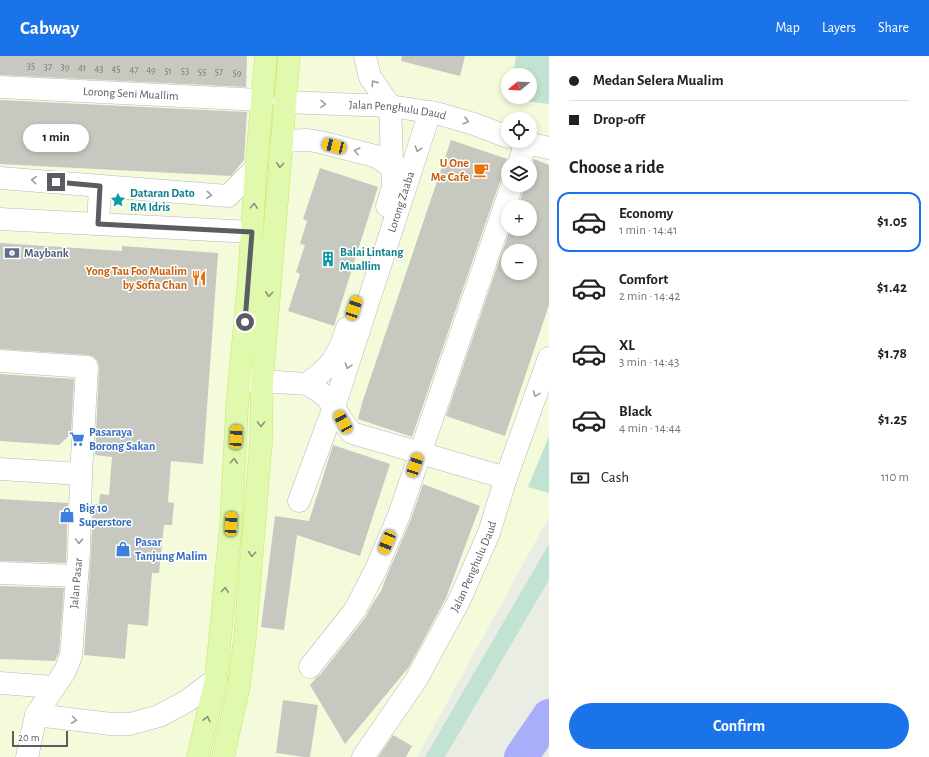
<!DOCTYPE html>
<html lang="en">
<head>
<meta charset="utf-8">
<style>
  body { margin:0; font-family:"Alegreya Sans",sans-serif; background:#f6f6f6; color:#222; height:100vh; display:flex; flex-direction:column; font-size:15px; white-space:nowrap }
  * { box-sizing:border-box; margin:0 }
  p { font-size:13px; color:#767676 }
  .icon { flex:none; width:22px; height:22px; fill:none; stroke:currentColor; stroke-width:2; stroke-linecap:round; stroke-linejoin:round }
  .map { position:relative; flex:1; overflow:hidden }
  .panel { display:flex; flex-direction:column; background:#fff; width:380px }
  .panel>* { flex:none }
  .hud { display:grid; align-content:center; height:88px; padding:0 20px; background:#fff }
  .needle { width:26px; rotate:252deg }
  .buttons { position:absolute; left:501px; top:12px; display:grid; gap:8px }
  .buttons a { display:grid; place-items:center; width:36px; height:36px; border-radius:50%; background:#fff; box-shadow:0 2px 6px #0003; font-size:20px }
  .scale { position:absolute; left:12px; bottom:10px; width:56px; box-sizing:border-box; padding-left:4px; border:2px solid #5c5c63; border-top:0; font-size:11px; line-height:14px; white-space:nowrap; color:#5c5c63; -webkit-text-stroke:3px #fff; paint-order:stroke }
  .end { position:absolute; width:18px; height:18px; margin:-9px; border:5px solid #5c5c63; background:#fff; box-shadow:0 0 0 2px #fff }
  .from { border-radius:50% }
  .bubble { position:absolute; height:28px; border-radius:14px; background:#fff; box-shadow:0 2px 6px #0003; font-size:13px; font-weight:700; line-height:28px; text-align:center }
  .car { position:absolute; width:12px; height:24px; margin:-12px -6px; border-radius:5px; box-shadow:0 0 3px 1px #0007; background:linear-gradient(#f5c518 24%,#345 0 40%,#f5c518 0 76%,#345 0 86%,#f5c518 0) }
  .hud b { display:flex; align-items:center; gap:14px; height:38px; font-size:15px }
  .hud b+b { border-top:1px solid #e0e0e0 }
  .hud i { width:10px; height:10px; background:#222 }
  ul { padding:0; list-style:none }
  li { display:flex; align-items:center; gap:12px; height:60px; margin:0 8px 6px; padding:0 12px; border:2px solid transparent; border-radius:12px }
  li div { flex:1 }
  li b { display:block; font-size:15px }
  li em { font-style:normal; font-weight:700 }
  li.current { border-color:#1a73e8 }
  li>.icon { width:36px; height:36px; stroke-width:1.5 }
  h2 { padding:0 20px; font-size:18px; line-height:48px }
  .pay { display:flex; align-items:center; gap:10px; height:44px; padding:0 20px; font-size:15px }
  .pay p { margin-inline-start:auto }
  .button { display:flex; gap:8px; margin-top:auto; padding:8px 20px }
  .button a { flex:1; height:46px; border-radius:24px; background:#1a73e8; color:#fff; font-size:16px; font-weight:700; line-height:46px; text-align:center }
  header { display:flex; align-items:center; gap:24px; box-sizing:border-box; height:56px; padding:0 20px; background:#1a73e8; color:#fff }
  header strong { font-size:19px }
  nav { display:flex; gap:22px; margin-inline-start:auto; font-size:14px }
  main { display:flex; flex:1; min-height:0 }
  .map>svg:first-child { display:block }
  .commercial { fill:#f3fbdb; fill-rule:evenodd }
  .green { fill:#c2e3d2 }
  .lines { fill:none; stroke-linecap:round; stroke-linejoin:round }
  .river { stroke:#a8aef9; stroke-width:34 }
  .building { fill:#c7c9c0; fill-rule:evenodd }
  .minor-casing { stroke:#b7b6bd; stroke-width:23 }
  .major-casing { stroke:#cae763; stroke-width:23 }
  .minor { stroke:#fff; stroke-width:22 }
  .major { stroke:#e0f9ad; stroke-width:22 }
  .oneway { stroke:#9d9da1 }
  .oneway2 { stroke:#8a937d }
  .route { stroke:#5c5c63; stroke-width:5 }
  .labels { text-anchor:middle; stroke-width:3; stroke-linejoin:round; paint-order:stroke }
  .number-label { font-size:10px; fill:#77777a }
  .street-label { font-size:12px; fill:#5c5c63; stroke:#fff }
  .food-label { font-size:12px; font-weight:bold; fill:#c56008; stroke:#fff; text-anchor:end }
  .culture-label { font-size:12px; font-weight:bold; fill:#0d838f; stroke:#fff; text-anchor:start }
  .service-label { font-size:12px; font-weight:bold; fill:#4e5e75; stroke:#fff; text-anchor:start }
  .shop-label { font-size:12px; font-weight:bold; fill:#366cbe; stroke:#fff; text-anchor:start }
</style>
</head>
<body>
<header>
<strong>Cabway</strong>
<nav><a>Map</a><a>Layers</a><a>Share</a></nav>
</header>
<main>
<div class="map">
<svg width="549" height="701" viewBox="0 0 549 701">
  <rect width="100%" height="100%" fill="#eaede4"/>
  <path class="commercial" d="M0,0h549v461l-132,240h-417zM508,19h22v22h-22zM508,63h22v22h-22zM508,107h22v22h-22zM508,151h22v22h-22zM508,195h22v22h-22z"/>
  <path class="green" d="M516,0h33v48l-40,-5v-2h21v-22h-17z
    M549,380v57l-21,-6z
    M549,488v36l-104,177h-20z"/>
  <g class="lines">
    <path class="river" d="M521,701l28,-41"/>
  </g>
  <path class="building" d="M0,0h247l-1,31 -246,-12z
    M402,0h63l-5,20 -59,-15z
    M0,44l247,12 -3,48 -13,16 -231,-12z
    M451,84l56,19v6l1,3v5l-4,3 -4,5 -88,256 -54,-18 4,-16z
    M534,103l15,6v140l-44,131 -59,-20 64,-187h20v-22h-12l6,-18v-4h6v-17zM508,195h22v22h-22z
    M320,112l58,19 -44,139 -46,-15 12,-37 -4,-2 9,-27 -5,-1 7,-23 -4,-2z
    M0,187l122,8v-5l96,7 -15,211 -32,-3 -3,41 6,1 -2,22h-8l-5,48h-7l-4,53 -20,-2 -3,35 -41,-4 7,-102 2,-49h6l1,-10 9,1 3,-38 -17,-2 4,-87 -1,-6 -4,-5 -6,-2 -88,-6z
    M0,318l74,5 -3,55 -12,11 -59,-4z
    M333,389l57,19 -30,92 -63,-21 -13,95 -23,-3 14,-111 34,5z
    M423,428l57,22 -34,92 -37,69 -64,77 -35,-59 6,-7 4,-3 45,-57 8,-15 8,-12 7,-18 23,-54z
    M0,443l68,4 -2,60 -66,-2z
    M0,530l64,2 -5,65 -4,8 -55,-2z
    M283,644l35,5 -8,52h-6l-28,-4z
    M393,679l19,11 -6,11h-28z"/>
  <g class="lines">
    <g class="minor-casing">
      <g id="minor">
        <path d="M365,0l5,21 20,29 3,81 -6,19"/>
        <path id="s1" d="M0,31l262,13"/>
        <path id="s2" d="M284,46l106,4 46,7 38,11 34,13"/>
        <path d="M282,85l26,-1 12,2 55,14 17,11"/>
        <path d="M520,85l6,2 23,5"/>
        <path d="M519,107l7,-20"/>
        <path d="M0,122l228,18 28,-28"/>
        <path d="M0,163l252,13"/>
        <path d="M98,168l2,-38"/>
        <path d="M0,305l87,6 -6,107 -2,78 -8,104 -6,15 -29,44 -9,42"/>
        <path d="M243,324l19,1 45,3 13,8 7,6 7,9 9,15 9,11 154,45"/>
        <path d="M307,328c9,-7 19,-14 26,-24 6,-10 11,-21 14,-32"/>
        <path d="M0,413l81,5"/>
        <path id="s3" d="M299,445l35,-94 96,-295"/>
        <path d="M0,517l77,3"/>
        <path d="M310,611l45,-57 21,-41 23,-54 113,-330"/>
        <path d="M0,627l54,4"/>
        <path d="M36,659l75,9h19l29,-8 28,-15 29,-22"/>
        <path id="s4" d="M363,701l53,-77 43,-79 30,-68 17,-55 43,-120"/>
      </g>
    </g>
    <g class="major-casing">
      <path id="major" d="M198,701l18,-78 15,-155 6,-116 12,-130 7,-110 10,-112
        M223,701l16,-71 6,-49 16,-194 1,-62 27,-325"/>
    </g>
    <use href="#minor" class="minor"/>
    <use href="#major" class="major"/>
  </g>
  <defs><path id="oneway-chevron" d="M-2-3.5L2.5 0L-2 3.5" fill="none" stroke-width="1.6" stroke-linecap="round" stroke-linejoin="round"/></defs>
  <g class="oneway">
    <use href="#oneway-chevron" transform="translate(374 27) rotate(-125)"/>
    <use href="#oneway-chevron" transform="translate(323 48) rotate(2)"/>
    <use href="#oneway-chevron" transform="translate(466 65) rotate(16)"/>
    <use href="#oneway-chevron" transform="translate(418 93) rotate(108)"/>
    <use href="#oneway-chevron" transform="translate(357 95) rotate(-166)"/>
    <use href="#oneway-chevron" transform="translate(34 124) rotate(-175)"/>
    <use href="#oneway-chevron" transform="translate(209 139) rotate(5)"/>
    <use href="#oneway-chevron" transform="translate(348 310) rotate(108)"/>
    <use href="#oneway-chevron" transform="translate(536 338) rotate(110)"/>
    <use href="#oneway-chevron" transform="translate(79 485) rotate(92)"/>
    <use href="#oneway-chevron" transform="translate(74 664) rotate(7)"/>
  </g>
  <g class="oneway2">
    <use href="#oneway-chevron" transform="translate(280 109) rotate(95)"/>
    <use href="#oneway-chevron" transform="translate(254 150) rotate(-87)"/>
    <use href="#oneway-chevron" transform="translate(269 238) rotate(95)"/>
    <use href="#oneway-chevron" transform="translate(261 368) rotate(91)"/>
    <use href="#oneway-chevron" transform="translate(234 405) rotate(-87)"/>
    <use href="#oneway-chevron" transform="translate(252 498) rotate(95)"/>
    <use href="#oneway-chevron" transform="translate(225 534) rotate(-85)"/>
    <use href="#oneway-chevron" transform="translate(207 663) rotate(-77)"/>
  </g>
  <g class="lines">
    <path class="route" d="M56,126l44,4 -2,38 154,8 -7,90"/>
  </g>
  <defs>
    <g id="cafe-bare" transform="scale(1.2)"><path d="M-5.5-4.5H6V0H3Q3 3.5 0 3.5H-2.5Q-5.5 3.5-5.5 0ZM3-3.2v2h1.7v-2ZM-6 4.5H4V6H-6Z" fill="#e8710a" stroke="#fff" stroke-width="2.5" paint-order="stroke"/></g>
    <g id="sight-bare" transform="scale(1.2)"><path d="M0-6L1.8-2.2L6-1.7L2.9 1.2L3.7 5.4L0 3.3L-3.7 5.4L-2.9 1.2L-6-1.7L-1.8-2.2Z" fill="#0f9aa8" stroke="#fff" stroke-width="2.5" paint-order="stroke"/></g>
    <g id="bank-bare" transform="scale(1.2)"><path d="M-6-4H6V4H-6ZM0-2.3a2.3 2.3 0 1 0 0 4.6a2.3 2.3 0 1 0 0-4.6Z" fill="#5c6f8a" stroke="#fff" stroke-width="2.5" paint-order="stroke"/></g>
    <g id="building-bare" transform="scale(1.2)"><path d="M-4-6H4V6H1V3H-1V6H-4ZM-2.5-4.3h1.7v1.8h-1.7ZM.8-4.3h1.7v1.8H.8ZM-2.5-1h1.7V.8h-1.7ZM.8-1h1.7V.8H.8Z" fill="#0f9aa8" stroke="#fff" stroke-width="2.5" paint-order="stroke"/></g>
    <g id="restaurant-bare" transform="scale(1.2)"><path d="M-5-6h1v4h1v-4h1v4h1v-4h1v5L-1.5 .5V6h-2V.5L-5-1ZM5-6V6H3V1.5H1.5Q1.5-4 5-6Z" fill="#e8710a" stroke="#fff" stroke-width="2.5" paint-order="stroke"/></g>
    <g id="supermarket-bare" transform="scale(1.2)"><path d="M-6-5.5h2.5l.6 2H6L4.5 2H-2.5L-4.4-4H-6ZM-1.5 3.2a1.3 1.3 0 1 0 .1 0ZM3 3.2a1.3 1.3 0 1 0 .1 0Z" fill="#3f7fe0" stroke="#fff" stroke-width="2.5" paint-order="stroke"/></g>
    <g id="shop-bare" transform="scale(1.2)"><path d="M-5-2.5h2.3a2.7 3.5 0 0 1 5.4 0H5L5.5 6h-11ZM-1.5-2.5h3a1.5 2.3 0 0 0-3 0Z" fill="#3f7fe0" stroke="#fff" stroke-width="2.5" paint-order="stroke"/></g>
  </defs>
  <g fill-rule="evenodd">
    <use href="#cafe-bare" x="481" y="114"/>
    <use href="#sight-bare" x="118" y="144"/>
    <use href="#bank-bare" x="12" y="197"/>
    <use href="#building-bare" x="328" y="203"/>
    <use href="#restaurant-bare" x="199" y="222"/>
    <use href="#supermarket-bare" x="77" y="383"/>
    <use href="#shop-bare" x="67" y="459"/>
    <use href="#shop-bare" x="123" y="493"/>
  </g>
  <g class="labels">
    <g class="number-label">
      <text x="31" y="13">35</text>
      <text x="48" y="14">37</text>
      <text x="65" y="14">39</text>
      <text x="82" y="15">41</text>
      <text x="99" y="16">43</text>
      <text x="116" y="16">45</text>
      <text x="134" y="17">47</text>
      <text x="151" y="17">49</text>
      <text x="168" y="18">51</text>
      <text x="185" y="18">53</text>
      <text x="202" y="19">55</text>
      <text x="219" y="19">57</text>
      <text x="237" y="20">59</text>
    </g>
    <g class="street-label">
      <text dy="4" stroke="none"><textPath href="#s1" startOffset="131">Lorong Seni Muallim</textPath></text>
      <text dy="4" stroke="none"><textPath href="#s2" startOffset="114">Jalan Penghulu Daud</textPath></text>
      <text dy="4" stroke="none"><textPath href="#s3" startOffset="316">Lorong Zaaba</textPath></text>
      <text dy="4" stroke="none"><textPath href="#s4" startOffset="221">Jalan Penghulu Daud</textPath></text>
      <text transform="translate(76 527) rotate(-85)" y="4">Jalan Pasar</text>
    </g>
    <g class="food-label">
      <text x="469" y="111">U One<tspan x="469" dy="14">Me Cafe</tspan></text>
      <text x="187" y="219">Yong Tau Foo Mualim<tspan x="187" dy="14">by Sofia Chan</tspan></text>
    </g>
    <g class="culture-label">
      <text x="130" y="141">Dataran Dato<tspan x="130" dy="14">RM Idris</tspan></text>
      <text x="340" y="200">Balai Lintang<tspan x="340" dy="14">Muallim</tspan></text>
    </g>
    <g class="service-label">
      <text x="24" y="201">Maybank</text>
    </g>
    <g class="shop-label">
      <text x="89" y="380">Pasaraya<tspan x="89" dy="14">Borong Sakan</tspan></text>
      <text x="79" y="456">Big 10<tspan x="79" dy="14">Superstore</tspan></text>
      <text x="135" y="490">Pasar<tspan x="135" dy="14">Tanjung Malim</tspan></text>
    </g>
  </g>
</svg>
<div class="buttons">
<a><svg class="needle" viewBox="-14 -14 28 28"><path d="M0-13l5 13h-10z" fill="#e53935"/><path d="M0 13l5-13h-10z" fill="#767676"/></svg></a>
<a><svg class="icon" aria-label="locate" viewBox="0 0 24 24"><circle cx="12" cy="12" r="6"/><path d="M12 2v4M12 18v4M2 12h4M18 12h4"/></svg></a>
<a><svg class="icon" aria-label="layers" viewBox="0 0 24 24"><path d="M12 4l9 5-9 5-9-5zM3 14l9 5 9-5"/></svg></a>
<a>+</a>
<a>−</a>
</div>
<div class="scale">20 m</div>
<i class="end from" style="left:245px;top:266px"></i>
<i class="end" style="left:56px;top:126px"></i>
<div class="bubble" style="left:23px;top:68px;width:66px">1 min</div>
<i class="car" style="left:334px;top:90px;rotate:284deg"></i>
<i class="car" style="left:354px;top:252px;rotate:18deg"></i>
<i class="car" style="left:343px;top:366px;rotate:331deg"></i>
<i class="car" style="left:236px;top:381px;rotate:3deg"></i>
<i class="car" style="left:415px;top:409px;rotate:19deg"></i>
<i class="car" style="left:231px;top:468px;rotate:3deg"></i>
<i class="car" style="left:387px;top:486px;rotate:202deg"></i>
</div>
<section class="panel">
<div class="hud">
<b><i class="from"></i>Medan Selera Mualim</b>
<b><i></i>Drop-off</b>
</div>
<h2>Choose a ride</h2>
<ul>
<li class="current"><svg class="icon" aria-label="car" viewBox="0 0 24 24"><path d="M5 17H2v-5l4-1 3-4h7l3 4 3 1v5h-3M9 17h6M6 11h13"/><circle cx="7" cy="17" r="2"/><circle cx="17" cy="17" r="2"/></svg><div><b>Economy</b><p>1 min · 14:41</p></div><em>$1.05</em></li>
<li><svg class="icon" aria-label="car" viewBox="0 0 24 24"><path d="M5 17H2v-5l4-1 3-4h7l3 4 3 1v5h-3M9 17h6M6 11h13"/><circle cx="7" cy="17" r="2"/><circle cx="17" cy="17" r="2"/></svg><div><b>Comfort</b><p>2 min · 14:42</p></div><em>$1.42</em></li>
<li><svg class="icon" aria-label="car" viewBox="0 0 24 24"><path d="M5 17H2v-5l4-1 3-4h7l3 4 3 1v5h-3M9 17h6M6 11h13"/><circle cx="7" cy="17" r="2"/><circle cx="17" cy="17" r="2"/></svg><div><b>XL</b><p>3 min · 14:43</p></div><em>$1.78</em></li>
<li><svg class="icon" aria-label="car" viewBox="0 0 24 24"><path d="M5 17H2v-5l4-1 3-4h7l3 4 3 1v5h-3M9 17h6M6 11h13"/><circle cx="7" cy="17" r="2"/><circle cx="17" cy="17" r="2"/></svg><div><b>Black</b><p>4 min · 14:44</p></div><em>$1.25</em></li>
</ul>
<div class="pay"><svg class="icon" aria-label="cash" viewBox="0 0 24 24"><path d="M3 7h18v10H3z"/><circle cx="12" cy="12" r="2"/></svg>Cash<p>110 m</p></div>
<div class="button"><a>Confirm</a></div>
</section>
</main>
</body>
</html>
